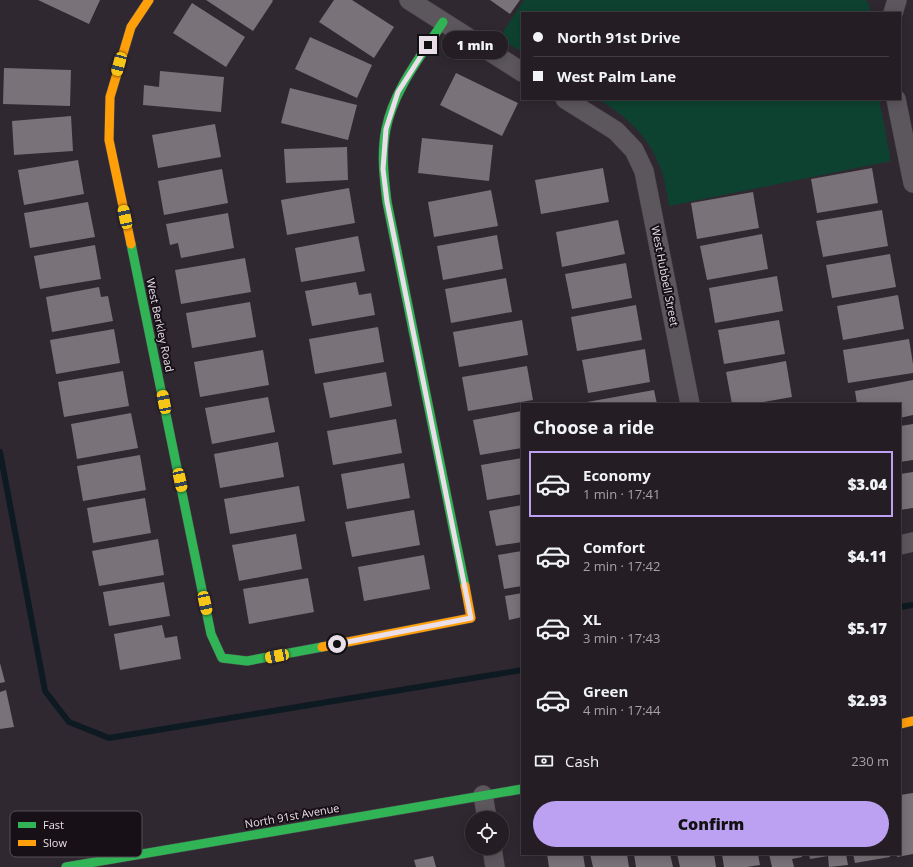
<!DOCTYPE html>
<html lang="en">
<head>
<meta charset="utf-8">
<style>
  body { margin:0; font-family:"Open Sans",sans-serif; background:#2c272c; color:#f1f3f6; height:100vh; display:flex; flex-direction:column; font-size:15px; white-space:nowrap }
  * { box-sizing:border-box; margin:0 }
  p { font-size:13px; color:#a3a2a6 }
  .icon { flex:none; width:22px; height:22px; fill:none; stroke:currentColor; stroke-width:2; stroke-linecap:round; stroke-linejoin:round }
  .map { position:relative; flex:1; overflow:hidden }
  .details { position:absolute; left:521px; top:403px; width:380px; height:452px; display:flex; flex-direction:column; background:#241e24; border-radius:0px; box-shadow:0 2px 10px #0003,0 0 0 1px #413c41 }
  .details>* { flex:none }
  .banner { position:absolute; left:521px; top:12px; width:380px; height:88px; border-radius:0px; box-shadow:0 2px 10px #0003,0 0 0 1px #413c41; display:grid; align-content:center; height:88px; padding:0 12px; background:#241e24 }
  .fabs { position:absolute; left:465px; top:811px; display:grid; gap:8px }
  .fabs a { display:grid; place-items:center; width:44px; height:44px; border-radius:50%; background:#241e24; box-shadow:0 2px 10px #0003,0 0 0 1px #413c41; font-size:20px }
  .end { position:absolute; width:18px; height:18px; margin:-9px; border:5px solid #eadfe9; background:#111; box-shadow:0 0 0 2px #111 }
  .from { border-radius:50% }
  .bubble { position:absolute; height:28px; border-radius:14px; background:#241e24; box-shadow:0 2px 10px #0003,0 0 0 1px #413c41; font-size:13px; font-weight:800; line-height:28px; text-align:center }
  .car { position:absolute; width:12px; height:24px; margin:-12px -6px; border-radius:5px; box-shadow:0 0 3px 1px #0007; background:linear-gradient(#f5c518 24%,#345 0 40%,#f5c518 0 76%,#345 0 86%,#f5c518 0) }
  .banner b { display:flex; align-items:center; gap:14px; height:38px; font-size:15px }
  .banner b+b { border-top:1px solid #413c41 }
  .banner i { width:10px; height:10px; background:#f1f3f6 }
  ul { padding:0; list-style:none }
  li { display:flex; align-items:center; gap:12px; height:66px; margin:0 8px 6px; padding:0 4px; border:2px solid transparent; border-radius:0px }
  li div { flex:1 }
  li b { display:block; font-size:15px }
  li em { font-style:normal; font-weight:800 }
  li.active { border-color:#bca0f2 }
  li>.icon { width:36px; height:36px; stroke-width:1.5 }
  h2 { padding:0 12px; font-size:18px; line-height:48px }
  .pay { display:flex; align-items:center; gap:10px; height:44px; padding:0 12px; font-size:15px }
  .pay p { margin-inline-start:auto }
  .cta { display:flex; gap:8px; margin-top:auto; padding:8px 12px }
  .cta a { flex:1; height:46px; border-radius:24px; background:#bca0f2; color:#111; font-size:16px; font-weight:800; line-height:46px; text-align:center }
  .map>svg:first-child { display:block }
  .green { fill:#0e4230 }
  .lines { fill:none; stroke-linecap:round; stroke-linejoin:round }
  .stream { stroke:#0d1a21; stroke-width:6 }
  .building { fill:#797278 }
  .street-casing { stroke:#4a434a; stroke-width:20 }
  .fast-casing { stroke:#4a434a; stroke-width:10 }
  .slow-casing { stroke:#4a434a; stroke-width:10 }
  .street { stroke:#5c575c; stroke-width:19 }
  .fast { stroke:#30b455; stroke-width:9 }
  .slow { stroke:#ff9f0a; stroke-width:9 }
  .route { stroke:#eadfe9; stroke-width:5 }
  .labels { text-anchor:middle; stroke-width:4; stroke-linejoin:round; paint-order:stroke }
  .street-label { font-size:11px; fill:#eadfe9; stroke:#171117 }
  .key { fill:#171117; stroke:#564f56; stroke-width:1 }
  .key-label { font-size:11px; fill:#eadfe9 }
</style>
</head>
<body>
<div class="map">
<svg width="913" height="867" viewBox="0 0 913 867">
  <rect width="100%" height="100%" fill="#302830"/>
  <path class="green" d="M524,0h341l4,4 1,9h-348v39l-23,-14z
    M598,99h281l12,62 -222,45c-2,-10 -3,-21 -6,-31 -12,-37 -33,-56 -65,-76z"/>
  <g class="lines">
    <path class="stream" d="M0,452l45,239 24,31 40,16 413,-68
      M900,607l13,-2"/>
  </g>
  <path class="building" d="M38,0h62l-11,24z
    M206,0h66l1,1 -20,30z
    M334,0h18l42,27 -20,31 -55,-36z
    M490,0h30l-10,14z
    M192,3l53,34 -19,30 -53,-34z
    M310,37l62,28 -15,33 -62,-29z
    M4,68l67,2 -1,36 -67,-2z
    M160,71l64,6 -3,35 -78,-7 1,-20 15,2z
    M456,73l62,30 -16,33 -62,-31z
    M290,88l67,17 -9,35 -67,-17z
    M71,116l2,35 -59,4 -2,-34z
    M215,124l6,33 -63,11 -6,-33z
    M422,138l71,7 -4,36 -71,-8z
    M347,147l1,33 -62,3 -2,-34z
    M78,160l6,34 -60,11 -6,-35z
    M603,168l6,34 -68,12 -6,-34z
    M872,168l6,35 -61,10 -6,-34z
    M222,169l6,34 -64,12 -6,-34z
    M349,188l6,35 -68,12 -6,-35z
    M491,190l7,36 -64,11 -6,-35z
    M753,192l6,36 -62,11 -6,-36z
    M88,202l7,35 -65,11 -6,-35z
    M882,210l6,36 -65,11 -7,-36z
    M228,213l6,35 -53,10 -3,-15 -8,2 -4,-21z
    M618,220l7,34 -63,13 -6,-35z
    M762,234l6,35 -61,11 -7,-34z
    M497,235l6,34 -60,11 -6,-34z
    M358,236l7,35 -64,11 -6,-34z
    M95,245l6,34 -61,10 -6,-33z
    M890,254l6,33 -64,11 -6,-33z
    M245,258l6,34 -70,12 -6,-34z
    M626,263l6,35 -60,11 -7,-35z
    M777,276l6,35 -68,12 -6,-35z
    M506,278l6,34 -61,11 -6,-34z
    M356,282l3,13 12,-2 4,22 -63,11 -7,-35z
    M99,287l2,10 7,-1 5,25 -61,11 -6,-35z
    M898,295l6,34 -61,11 -6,-34z
    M250,302l6,35 -64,11 -6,-35z
    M636,305l6,35 -65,11 -6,-34z
    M522,320l6,35 -69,12 -6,-35z
    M779,320l6,34 -61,10 -6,-34z
    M378,327l6,35 -69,12 -6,-35z
    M114,329l6,34 -64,11 -6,-34z
    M909,339l4,25v9l-65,10 -5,-33z
    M645,349l5,33 -62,11 -6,-33z
    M263,350l6,35 -69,12 -6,-35z
    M786,361l6,36 -40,7h-20l-6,-32z
    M527,366l6,34 -65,11 -6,-34z
    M123,371l6,35 -65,11 -6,-35z
    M386,372l6,34 -62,12 -7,-35z
    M913,380v35l-13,3v-14h-43l-2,-13z
    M654,390l3,14h-70v-2z
    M268,397l7,35 -63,12 -7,-36z
    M522,411v37l-42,7 -7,-35z
    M131,413l7,35 -61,11 -6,-35z
    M396,419l6,34 -69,12 -6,-34z
    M913,424v36l-13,2v-36z
    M278,442l6,35 -64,11 -6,-34z
    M140,455l6,35 -63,11 -6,-35z
    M522,458v36l-35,6 -6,-35z
    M404,463l6,35 -63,11 -6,-35z
    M913,472v36l-13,2v-36z
    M299,486l6,35 -75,13 -6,-35z
    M145,498l6,35 -58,10 -6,-35z
    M522,505v37l-26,4 -7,-35z
    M414,510l6,35 -68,12 -7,-35z
    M296,534l6,35 -63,12 -7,-36z
    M158,539l6,36 -65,11 -7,-35z
    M522,551v35l-18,3 -6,-34z
    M424,555l6,34 -66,12 -6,-34z
    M308,578l6,34 -65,12 -6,-35z
    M164,582l6,34 -61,10 -6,-34z
    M522,593v24l-13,3 -4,-24z
    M162,625l3,13 12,-2 4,23 -61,11 -6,-36z
    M0,663l5,19 -5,1z
    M6,690l8,37 -14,2v-37z
    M913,793v61l-16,3v-3h3v-59z
    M547,854h36l2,13h-36z
    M590,854h37l2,13h-36z
    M634,854h36l3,13h-37z
    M677,854h37l2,13h-36z
    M722,854h36l2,11 -13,2h-23z
    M769,854h33v3l-10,2 2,8h-22z
    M809,854h37l2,11 -19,2 -1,-11 -18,3z
    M853,854h37v3l-35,6z
    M433,856l3,11h-20l-2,-7z"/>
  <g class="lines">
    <g class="street-casing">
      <path id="street" d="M409,0l113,72
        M893,13l4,-13
        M565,99l51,32 18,19 10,21 46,233
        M896,99l17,84
        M900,545l13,-3
        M483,795l4,23
        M492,848l3,19"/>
    </g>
    <g class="fast-casing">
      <path id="fast" d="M443,22c-21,33 -49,67 -57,107 -5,24 -2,49 1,73l78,384
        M131,244l80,390 11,24 25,3 75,-14
        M66,867l456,-78"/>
    </g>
    <g class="slow-casing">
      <path id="slow" d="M131,244l-22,-104 1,-43 21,-70 18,-27
        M322,647l149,-29 -6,-32
        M900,724l13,-3"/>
    </g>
    <use href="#street" class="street"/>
    <use href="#fast" class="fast"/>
    <use href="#slow" class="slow"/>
  </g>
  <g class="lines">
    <path class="route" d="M337,644l134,-26 -84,-416 -4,-33 3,-40 12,-37 30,-47"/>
  </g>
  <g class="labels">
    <g class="street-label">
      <text transform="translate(665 276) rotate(79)" y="4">West Hubbell Street</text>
      <text transform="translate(160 325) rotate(78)" y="4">West Berkley Road</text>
      <text transform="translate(292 816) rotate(-10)" y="4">North 91st Avenue</text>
    </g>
  </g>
  <rect x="10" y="811" width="132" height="46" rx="6" class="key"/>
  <rect x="18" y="822" width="18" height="6" fill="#30b455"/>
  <rect x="18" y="840" width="18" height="6" fill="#ff9f0a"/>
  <g class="key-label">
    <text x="43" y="829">Fast</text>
    <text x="43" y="847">Slow</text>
  </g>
</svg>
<div class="fabs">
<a><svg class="icon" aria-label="locate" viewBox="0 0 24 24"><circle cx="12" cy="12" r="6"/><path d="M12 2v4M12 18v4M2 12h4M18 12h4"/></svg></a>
</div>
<i class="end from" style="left:337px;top:644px"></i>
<i class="end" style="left:428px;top:45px"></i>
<div class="bubble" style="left:442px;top:31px;width:66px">1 min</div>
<i class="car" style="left:119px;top:64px;rotate:195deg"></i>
<i class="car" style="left:125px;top:217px;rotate:348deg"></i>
<i class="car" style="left:164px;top:402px;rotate:349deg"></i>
<i class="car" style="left:180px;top:480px;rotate:168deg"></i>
<i class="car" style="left:205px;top:603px;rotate:168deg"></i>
<i class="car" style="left:277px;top:656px;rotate:259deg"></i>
<div class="banner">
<b><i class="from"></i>North 91st Drive</b>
<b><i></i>West Palm Lane</b>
</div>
<section class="details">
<h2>Choose a ride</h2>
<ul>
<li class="active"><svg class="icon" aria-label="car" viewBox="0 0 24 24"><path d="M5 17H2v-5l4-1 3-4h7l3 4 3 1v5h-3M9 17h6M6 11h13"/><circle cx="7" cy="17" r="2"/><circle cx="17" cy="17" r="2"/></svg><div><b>Economy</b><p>1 min · 17:41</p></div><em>$3.04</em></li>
<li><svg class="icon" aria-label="car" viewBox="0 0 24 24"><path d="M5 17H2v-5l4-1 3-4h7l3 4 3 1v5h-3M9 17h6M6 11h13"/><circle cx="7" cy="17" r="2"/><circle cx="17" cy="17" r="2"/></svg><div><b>Comfort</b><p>2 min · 17:42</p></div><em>$4.11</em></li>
<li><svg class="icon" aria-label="car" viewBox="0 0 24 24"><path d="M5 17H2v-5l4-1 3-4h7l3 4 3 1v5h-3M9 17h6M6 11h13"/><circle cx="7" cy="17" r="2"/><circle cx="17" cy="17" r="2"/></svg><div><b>XL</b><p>3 min · 17:43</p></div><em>$5.17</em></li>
<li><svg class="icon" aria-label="car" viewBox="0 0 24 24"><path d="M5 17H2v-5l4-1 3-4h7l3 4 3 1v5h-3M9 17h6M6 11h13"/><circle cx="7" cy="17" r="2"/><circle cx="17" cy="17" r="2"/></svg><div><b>Green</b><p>4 min · 17:44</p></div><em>$2.93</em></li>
</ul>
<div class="pay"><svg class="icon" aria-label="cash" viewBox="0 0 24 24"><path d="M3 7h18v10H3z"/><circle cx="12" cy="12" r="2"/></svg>Cash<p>230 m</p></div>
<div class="cta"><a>Confirm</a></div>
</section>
</div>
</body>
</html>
